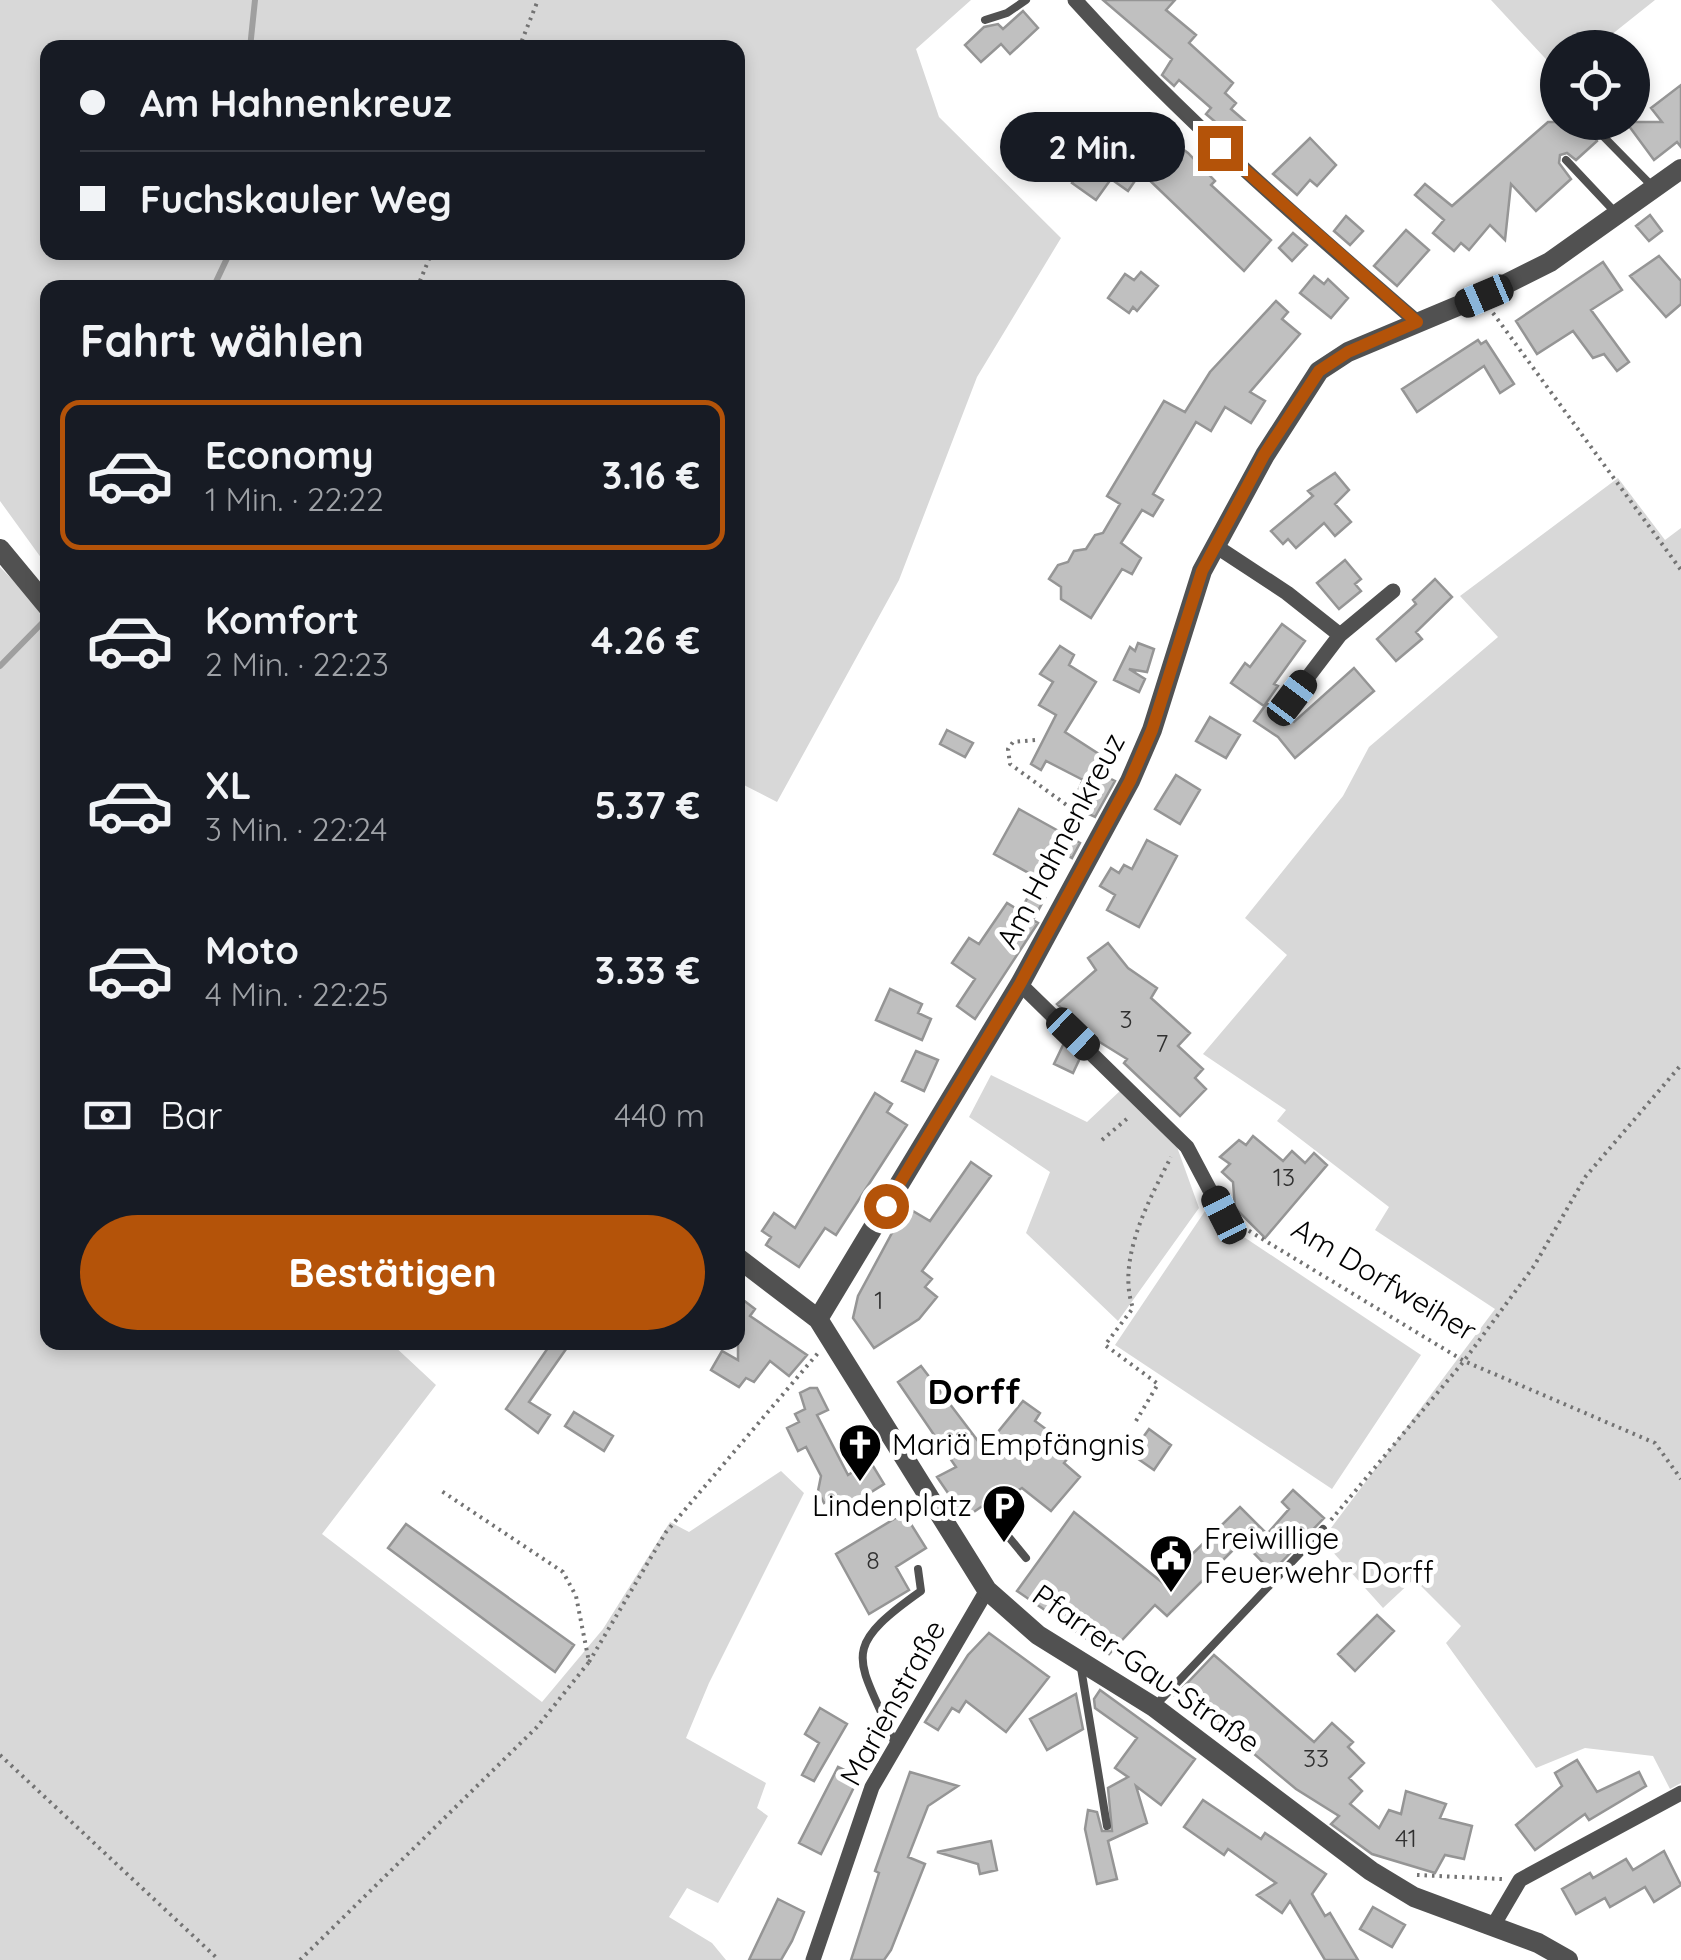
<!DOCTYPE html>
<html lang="de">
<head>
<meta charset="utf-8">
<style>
  body { margin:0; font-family:Quicksand,sans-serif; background:#20242c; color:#f1f3f6; height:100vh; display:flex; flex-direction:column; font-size:38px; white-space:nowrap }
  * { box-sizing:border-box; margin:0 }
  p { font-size:32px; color:#9ea1a6 }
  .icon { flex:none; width:55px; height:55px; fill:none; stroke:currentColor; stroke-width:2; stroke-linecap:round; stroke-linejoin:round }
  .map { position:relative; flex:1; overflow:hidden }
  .sheet { position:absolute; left:40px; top:280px; width:705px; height:1070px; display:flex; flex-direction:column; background:#171b24; border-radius:20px; box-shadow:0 5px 15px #0003 }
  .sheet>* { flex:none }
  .banner { position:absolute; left:40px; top:40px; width:705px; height:220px; border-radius:20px; box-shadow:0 5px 15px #0003; display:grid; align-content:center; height:220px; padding:0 40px; background:#171b24 }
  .buttons { position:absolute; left:1540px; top:30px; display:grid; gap:20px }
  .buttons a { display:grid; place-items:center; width:110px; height:110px; border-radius:50%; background:#171b24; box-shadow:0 5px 15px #0003; font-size:50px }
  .end { position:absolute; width:45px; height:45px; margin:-22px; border:12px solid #b45309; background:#fff; box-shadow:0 0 0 5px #fff }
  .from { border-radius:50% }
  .bubble { position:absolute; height:70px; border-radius:35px; background:#171b24; box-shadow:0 5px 15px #0003; font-size:32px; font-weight:700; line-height:70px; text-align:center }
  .car { position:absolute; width:30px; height:60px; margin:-30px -15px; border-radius:12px; box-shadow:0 0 8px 2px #0007; background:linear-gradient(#222 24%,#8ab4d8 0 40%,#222 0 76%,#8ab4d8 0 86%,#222 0) }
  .banner b { display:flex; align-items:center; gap:35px; height:95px; font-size:38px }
  .banner b+b { border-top:2px solid #363941 }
  .banner i { width:25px; height:25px; background:#f1f3f6 }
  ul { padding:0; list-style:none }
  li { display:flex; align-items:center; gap:30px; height:150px; margin:0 20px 15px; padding:0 20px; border:5px solid transparent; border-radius:20px }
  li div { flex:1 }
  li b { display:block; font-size:38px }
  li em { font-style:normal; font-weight:700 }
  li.active { border-color:#b45309 }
  li>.icon { width:90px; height:90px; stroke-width:1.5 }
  h2 { padding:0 40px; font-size:45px; line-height:120px }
  .pay { display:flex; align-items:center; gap:25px; height:110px; padding:0 40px; font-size:38px }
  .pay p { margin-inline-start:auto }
  .primary-button { display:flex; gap:20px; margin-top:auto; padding:20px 40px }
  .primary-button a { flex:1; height:115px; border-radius:60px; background:#b45309; color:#fff; font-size:40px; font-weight:700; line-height:115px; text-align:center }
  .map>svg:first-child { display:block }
  .green { fill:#d8d8d8; fill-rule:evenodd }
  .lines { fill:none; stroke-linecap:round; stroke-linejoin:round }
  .stream { stroke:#9f9f9f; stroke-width:6 }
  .building { fill:#c0c0c0; stroke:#959595; stroke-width:2.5 }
  .path { stroke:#737373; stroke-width:4; stroke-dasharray:2.5 5; stroke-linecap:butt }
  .service { stroke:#515151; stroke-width:8 }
  .minor { stroke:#515151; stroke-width:15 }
  .tertiary { stroke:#515151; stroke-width:20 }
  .route { stroke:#b45309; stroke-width:12 }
  .labels { text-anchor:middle; stroke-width:10; stroke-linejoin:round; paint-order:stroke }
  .number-label { font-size:25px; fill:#303030 }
  .street-label { font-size:30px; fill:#000; stroke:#fff }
  .poi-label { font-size:30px; fill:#000; stroke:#fff; text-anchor:start }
  .quarter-label { font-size:35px; font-weight:bold; fill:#000; stroke:#fff }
</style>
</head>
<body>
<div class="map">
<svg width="1681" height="1960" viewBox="0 0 1681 1960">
  <rect width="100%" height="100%" fill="#fff"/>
  <path class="green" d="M0,0h971l-55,49 23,68 122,121 -84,139 -78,203 -122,222 -39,-20v-494h-690l-1,278 -47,-65zM48,48h690v204h-690z
    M1491,0h164l-59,47 -38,1 -1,23z
    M1618,478l47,62 16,-12v1255l-11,6 -17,-33 -68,-8 -49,20 -90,-125 15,-17 -47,-47 -31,29 -61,-68 173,-231 -120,-79 14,-23 -112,-86 9,-11 -83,-56 84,-99 -42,-37 98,-122 26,-49 129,-110 -38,-41z
    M0,567l47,48 1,727 343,1 45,42 -114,149 220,168 61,-73 67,-107 19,10 92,-61 23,22 -95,190 -23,55 80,45 -9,25 11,8 -50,87 -31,-15 -18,29 43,26 14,17h-726z
    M991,1075l96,47 35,-33 55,58 22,61 -81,113 -92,-88 24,-61 -81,-55z
    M1205,1211l216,144 -89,134 -217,-144z"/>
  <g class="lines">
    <path class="stream" d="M250,48l5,-48
      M213,288l17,-36
      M0,666l48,-49"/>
  </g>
  <path class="building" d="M1103,0h72l-9,10 30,25 -7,8 44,40 -8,10 11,10 -5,6 15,13 -13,15 -27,-23 5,-6 -32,-28 -5,6 -12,-11 10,-16z
    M1023,11l15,17 -28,26 -9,-10 -20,18 -16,-17 19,-18 14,-3 5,5z
    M1681,85v62l-4,-5 -23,18 -28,-38h36l-11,-14z
    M1138,117l50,36 27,28 -4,4 60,55 -27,31 -103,-99 -13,19 -17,-12 -15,21 -24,-17 3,-4 -7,-5 16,-23 7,5 8,-10 12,9z
    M1548,122h70l-10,9 -13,-5 -3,7 5,8 -21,19 -9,-7 -7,2 -1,8 12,16 -35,32 -25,-27 -6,56 -15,-15 -21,25 -8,-7 -7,8 -21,-18 11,-13 -29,-25 10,-11 27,22z
    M1310,138l26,27 -19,21 -7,-6 -13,15 -24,-21z
    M1650,215l12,16 -13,10 -13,-15z
    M1346,216l17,15 -13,14 -16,-14z
    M1406,230l23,20 -32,36 -23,-20z
    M1293,233l14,12 -15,16 -13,-13z
    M1659,256l22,25v23l-15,13 -36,-41z
    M1603,262l19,28 -31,20 38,52 -12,9 -13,-17 -11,4 -20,-27 -36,23 -21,-33z
    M1141,272l17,14 -21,25 -4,-4 -4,6 -21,-15 17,-24 9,6z
    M1314,276l10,8 4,-5 20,19 -17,20 -31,-25z
    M1276,301l12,11 -6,7 18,15 -50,58 15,9 -14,22 -26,-16 -14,24 -15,-9 -43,72 10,6 -10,16 -11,-6 -21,33 20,15 -9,16 -10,-5 -31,49 -30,-19v-12l-12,-8 9,-14 10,-3 6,-11 12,-2 9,-14 8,-2 17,-29 -13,-8 57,-95 21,11 25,-40z
    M1478,340l3,4 5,-3 28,43 -14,9 -16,-27 -67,46 -15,-23z
    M1335,473l14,17 -14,14 16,18 -16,14 -11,-13 -28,25 -8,-9 -5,5 -12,-13 42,-35 -5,-5z
    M1345,560l16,19 -6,5 6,7 -22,18 -22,-26z
    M1435,579l17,18 -36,35 6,7 -26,22 -19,-22 39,-35 -3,-4z
    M1282,624l23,17 -31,43 4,2 -14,20 -33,-23 14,-20 5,4z
    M1138,643l16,6 -7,23 -18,-3 16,10 -6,13 -25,-12 16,-33 5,4z
    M1060,646l14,9 -5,10 27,17 -31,50 37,24 -7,15 20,10 -20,36 -24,-11 12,-26 -37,-19 -5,9 -10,-6 25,-49 -17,-10 14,-23 -13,-8z
    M1354,668l20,23 -79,67 -17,-21 -24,-16 13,-18 27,19z
    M1210,717l30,18 -14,23 -30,-17z
    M947,730l26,13 -8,14 -25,-13z
    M1176,775l24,15 -20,34 -25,-15z
    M1019,809l61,34 -8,15 -19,-10 -17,29 -42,-23z
    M1147,840l30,16 -38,71 -32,-17 8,-15 -15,-9 11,-18 8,5 5,-8 8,4z
    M1032,890l13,8 -12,22 5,3 -63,96 -18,-13 18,-27 -23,-16 17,-25 10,6 28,-41 13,8z
    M1108,943l20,25 29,20 -6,10 39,35 -12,13 25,23 -8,9 11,11 -26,27 -56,-53 3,-4 -37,-23 -33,-32 39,-34 -8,-12z
    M890,989l32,15 -4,9 13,6 -9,21 -46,-20z
    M1064,1043l16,15 -7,15 -19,-9z
    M916,1051l22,9 -14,31 -22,-10z
    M875,1093l17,11 -5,8 20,13 -71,110 -11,-7 -26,39 -33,-22 5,-8 -9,-6 12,-18 21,15z
    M1253,1136l30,25 9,-10 13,12 9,-10 13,12 -62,73 -30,-30 -2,-26 -11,-10 8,-8 -10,-7 19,-17 7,5z
    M971,1162l20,14 -69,95 10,8 -7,8 12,10 -18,22 -45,29 -21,-30 5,-22 48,-89 24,14z
    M738,1296l17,13 -5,7 57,39 -18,21 -19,-15 -16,21 -8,-4 -7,9 -28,-17 11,-19 16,9z
    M552,1342h19l-42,60 21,13 -12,18 -32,-24z
    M921,1366l63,83 39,-48 17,12 -5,8 39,29 -10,13 16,14 -29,34 -29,-23 -10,6 -5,-5 -42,29 -28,-41 19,-10 -58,-85z
    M810,1388h7l11,22 -11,5 31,60 22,-14 14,23 -35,22h-16l-4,-6 -5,3 -6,-12 3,-15 -15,-29 -8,4 -11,-23 12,-6 -4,-8 10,-5 -5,-16z
    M574,1412l39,24 -9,15 -39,-25z
    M1149,1429l22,16 -17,25 -23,-16z
    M1293,1490l31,28 -52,54 -30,-31 -75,75 -12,-11 -46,49 -92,-63 57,-79 89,71 77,-76 27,27 22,-25 -7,-7z
    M904,1513l22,35 -30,19 13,23 -40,24 -33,-60z
    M406,1524l168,121 -19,27 -167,-124z
    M1377,1615l17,16 -39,40 -17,-17z
    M989,1633l60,44 -43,55 -40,-31 -7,11 -7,-4 -14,22 -13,-8 43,-67z
    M1214,1655l100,87 18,-19 21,19 -5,5 16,16 -15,15 13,13 -12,13 29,24 10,-18 12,4 5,-23 40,13 -6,14 32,8 -8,33 -19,-4 -10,18 -63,-19 -41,-30 8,-8 -43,-27 -103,-86 -4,5 -14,-12z
    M1100,1690l95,69 -34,46 -25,-19 11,37 -39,18 9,38 -20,5 -12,-55 3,-19 9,2 5,19h10l-4,-43 20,-11 -13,-9 22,-30 -42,-30 -1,-9z
    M1076,1694l7,35 -36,21 -17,-31z
    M820,1708l27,16 -33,57 -12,-6 17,-32 -14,-9z
    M1577,1760l20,32 42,-20 7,14 -57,34 -4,-6 -50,36 -19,-25 46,-39 -7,-13z
    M838,1767l21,10 -38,77 -22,-11z
    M910,1772l48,14 -30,20 -20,51 17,7 -34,86 -7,10h-33l28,-87 -4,-2z
    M1203,1800l58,39 4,-6 61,41 -14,20 13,22 5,-3 28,47h-33l-35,-59 -8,12 -25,-18 19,-12 -48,-34 -4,6 -40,-28z
    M991,1841l6,29 -17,4 -2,-10 -41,-12z
    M1664,1851l17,34 -27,17 -9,-15 -35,20 -5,-9 -29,16 -14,-25 28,-16 3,5 33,-19 7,11z
    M778,1899l26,13 -12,29 -11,19h-32z
    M1373,1907l32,18 -13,22 -32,-18z"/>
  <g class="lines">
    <path class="path" d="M519,48l19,-48
      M417,288l15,-36
      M1493,313l188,257
      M1035,740l-22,2 -5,7 2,15 76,55
      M1102,1140l27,-23
      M1236,1223l228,138 191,82 26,36
      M1136,1421l22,-37 -53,-39 28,-37c-17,-48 16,-108 38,-151
      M1331,1520l133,-159 70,-95 52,-90 95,-111
      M589,1662l77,-130 152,-179
      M0,1755l219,205
      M1417,1875l85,4
      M300,1960l237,-233 52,-65 -13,-66 -13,-24 -123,-82"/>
    <path class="service" d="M985,20l22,-7 19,-13
      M1599,132l53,54
      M1566,160l48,51
      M993,1518l33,40
      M1081,1668l26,158
      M1154,1707l169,-178
      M895,1744c-36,-87 -59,-93 26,-153l-3,-22"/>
    <path class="minor" d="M1075,0c106,117 223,219 342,322
      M1214,545l73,48 53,42
      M1292,698l48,-63 53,-44
      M1020,984l167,163 36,68
      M1493,1926l27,-46 161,-87
      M813,1960l59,-173 115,-197"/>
    <path class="tertiary" d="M0,549l48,58
      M738,1258l80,61 169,271 51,45 116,72 217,164 43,26 124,46 30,17
      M818,1319l202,-335 110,-203 22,-51 50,-159 63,-116 54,-84 29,-19 136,-57 66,-33 131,-93"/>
  </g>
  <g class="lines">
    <path class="route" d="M886,1206l134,-222 110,-203 22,-51 50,-159 62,-116 55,-84 29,-19 69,-30 -197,-174"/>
  </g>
  <defs>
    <g id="church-pin" transform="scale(2.25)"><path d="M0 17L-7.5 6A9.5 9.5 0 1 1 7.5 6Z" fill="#000" stroke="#fff"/><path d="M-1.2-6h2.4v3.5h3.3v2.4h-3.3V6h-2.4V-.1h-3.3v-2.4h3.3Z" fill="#fff"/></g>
    <g id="parking-pin" transform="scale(2.25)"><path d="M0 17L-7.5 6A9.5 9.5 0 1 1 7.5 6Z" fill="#000" stroke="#fff"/><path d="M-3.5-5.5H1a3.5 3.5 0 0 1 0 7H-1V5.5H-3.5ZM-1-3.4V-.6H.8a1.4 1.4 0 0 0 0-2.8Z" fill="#fff"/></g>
    <g id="civic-pin" transform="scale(2.25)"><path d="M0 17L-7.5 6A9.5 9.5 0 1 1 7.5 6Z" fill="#000" stroke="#fff"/><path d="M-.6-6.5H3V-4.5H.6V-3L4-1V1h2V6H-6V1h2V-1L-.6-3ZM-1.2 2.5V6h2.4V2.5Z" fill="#fff"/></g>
  </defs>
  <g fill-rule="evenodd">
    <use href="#church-pin" x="860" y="1445"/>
    <use href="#parking-pin" x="1004" y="1506"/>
    <use href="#civic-pin" x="1171" y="1556"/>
  </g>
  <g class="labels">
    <g class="number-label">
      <text x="1126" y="1028">3</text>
      <text x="1162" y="1052">7</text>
      <text x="1284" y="1186">13</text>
      <text x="879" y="1309">1</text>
      <text x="873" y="1569">8</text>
      <text x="1316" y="1767">33</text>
      <text x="1406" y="1847">41</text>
    </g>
    <g class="street-label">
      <text transform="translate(1061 841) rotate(-62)" y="10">Am Hahnenkreuz</text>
      <text transform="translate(1384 1280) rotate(31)" y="10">Am Dorfweiher</text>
      <text transform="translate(1146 1669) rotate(35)" y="10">Pfarrer-Gau-Straße</text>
      <text transform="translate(893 1703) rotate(-61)" y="10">Marienstraße</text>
    </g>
    <g class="poi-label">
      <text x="892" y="1455">Mariä Empfängnis</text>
      <text x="972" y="1516" text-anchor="end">Lindenplatz</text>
      <text x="1204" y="1549">Freiwillige<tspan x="1204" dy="34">Feuerwehr Dorff</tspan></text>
    </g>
    <g class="quarter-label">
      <text x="974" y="1404">Dorff</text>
    </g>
  </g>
</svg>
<div class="buttons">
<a><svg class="icon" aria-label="locate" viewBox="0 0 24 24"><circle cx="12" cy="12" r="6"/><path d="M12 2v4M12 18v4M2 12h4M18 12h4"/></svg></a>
</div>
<i class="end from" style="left:886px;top:1206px"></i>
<i class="end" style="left:1220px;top:148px"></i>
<div class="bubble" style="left:1000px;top:112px;width:185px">2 Min.</div>
<i class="car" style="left:1484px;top:296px;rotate:247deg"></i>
<i class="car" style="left:1292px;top:698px;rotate:37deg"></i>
<i class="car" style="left:1073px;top:1034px;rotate:134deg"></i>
<i class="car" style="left:1224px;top:1215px;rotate:333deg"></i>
<div class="banner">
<b><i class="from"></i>Am Hahnenkreuz</b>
<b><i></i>Fuchskauler Weg</b>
</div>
<section class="sheet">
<h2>Fahrt wählen</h2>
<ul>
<li class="active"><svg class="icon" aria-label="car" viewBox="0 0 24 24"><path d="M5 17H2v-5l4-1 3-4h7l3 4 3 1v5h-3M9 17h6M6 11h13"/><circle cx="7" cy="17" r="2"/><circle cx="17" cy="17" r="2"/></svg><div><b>Economy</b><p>1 Min. · 22:22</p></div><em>3.16 €</em></li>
<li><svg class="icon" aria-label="car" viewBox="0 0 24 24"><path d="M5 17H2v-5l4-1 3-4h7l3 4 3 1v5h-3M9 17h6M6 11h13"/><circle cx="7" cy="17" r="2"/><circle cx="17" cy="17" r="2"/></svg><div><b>Komfort</b><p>2 Min. · 22:23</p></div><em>4.26 €</em></li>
<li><svg class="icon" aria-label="car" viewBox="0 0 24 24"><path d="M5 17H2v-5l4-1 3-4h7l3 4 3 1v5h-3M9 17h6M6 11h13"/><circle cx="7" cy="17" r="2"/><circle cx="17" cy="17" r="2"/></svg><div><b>XL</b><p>3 Min. · 22:24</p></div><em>5.37 €</em></li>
<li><svg class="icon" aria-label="car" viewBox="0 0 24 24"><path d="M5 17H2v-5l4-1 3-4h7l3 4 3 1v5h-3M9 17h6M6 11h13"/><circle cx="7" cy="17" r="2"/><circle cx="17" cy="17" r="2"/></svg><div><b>Moto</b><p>4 Min. · 22:25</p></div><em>3.33 €</em></li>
</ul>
<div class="pay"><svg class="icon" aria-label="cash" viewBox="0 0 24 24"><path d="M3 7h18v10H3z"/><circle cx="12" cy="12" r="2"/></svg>Bar<p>440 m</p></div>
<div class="primary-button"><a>Bestätigen</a></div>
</section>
</div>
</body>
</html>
